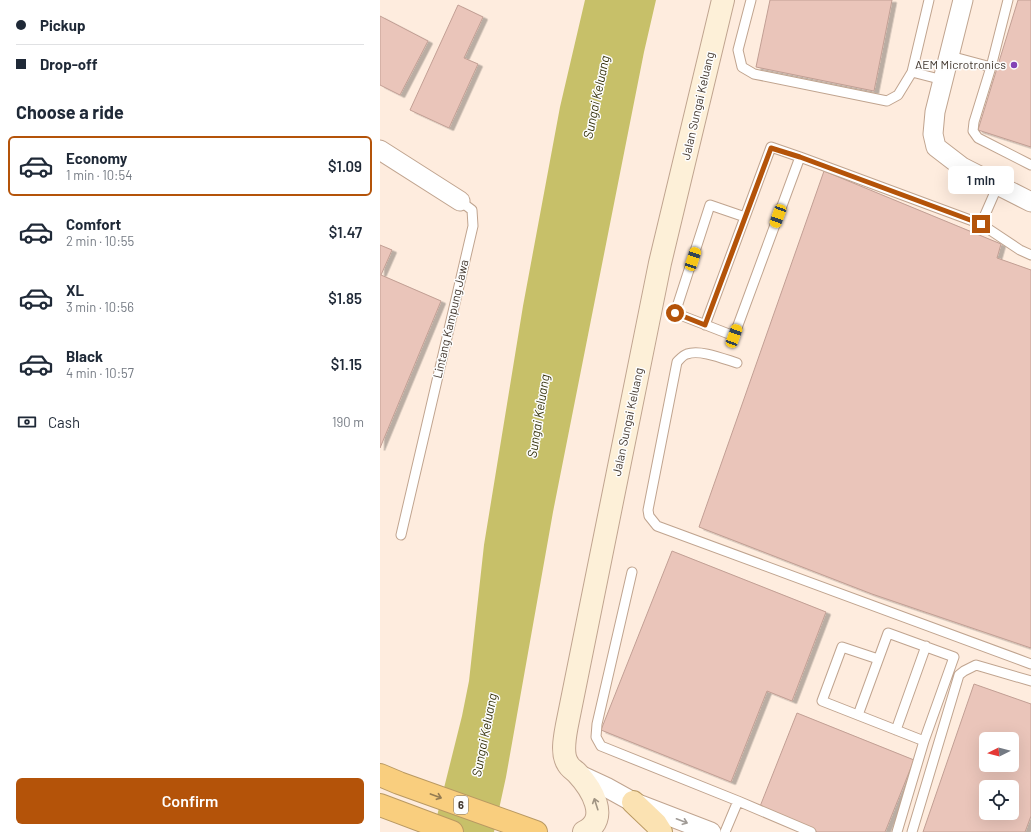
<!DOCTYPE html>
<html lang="en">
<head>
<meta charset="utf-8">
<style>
  body { margin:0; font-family:Barlow,sans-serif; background:#f6f6f7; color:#1f2937; height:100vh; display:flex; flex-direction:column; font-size:15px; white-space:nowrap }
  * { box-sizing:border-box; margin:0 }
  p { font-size:13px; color:#747a83 }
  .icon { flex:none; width:22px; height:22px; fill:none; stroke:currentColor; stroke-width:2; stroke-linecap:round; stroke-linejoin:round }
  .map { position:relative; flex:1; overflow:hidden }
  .drawer { display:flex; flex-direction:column; background:#fff; width:380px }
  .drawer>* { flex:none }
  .hud { display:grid; align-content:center; height:88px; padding:0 16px; background:#fff }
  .needle { width:26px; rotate:264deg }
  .buttons { position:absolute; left:599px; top:732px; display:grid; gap:8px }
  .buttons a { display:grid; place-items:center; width:40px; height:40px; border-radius:6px; background:#fff; box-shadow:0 4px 16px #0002; font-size:20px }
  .end { position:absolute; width:18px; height:18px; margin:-9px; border:5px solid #b45309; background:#fff; box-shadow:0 0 0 2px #fff }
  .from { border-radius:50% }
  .bubble { position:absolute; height:28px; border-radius:6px; background:#fff; box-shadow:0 4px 16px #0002; font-size:13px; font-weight:600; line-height:28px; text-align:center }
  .car { position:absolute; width:12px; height:24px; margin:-12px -6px; border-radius:5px; box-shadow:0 0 3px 1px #0007; background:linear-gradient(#f5c518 24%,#345 0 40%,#f5c518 0 76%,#345 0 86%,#f5c518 0) }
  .hud b { display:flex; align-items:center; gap:14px; height:38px; font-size:15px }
  .hud b+b { border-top:1px solid #e0e1e3 }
  .hud i { width:10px; height:10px; background:#1f2937 }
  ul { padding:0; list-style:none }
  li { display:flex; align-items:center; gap:12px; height:60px; margin:0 8px 6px; padding:0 8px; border:2px solid transparent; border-radius:6px }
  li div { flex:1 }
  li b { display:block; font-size:15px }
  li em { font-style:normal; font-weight:600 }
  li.active { border-color:#b45309 }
  li>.icon { width:36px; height:36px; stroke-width:1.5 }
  h2 { padding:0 16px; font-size:18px; line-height:48px }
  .pay { display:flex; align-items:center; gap:10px; height:44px; padding:0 16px; font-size:15px }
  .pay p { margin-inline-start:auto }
  .primary-button { display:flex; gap:8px; margin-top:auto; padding:8px 16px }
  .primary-button a { flex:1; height:46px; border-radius:6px; background:#b45309; color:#fff; font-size:16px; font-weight:600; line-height:46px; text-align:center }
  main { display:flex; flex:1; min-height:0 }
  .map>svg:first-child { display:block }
  .water { fill:#c7c069 }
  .building { fill:#eac5ba; stroke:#c29f94; fill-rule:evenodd; filter:url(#shadow) }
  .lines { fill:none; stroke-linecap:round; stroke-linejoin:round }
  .lane-casing { stroke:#c0a48f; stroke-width:11 }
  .street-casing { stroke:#c0a48f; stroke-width:21 }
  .secondary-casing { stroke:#c0a48f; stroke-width:24 }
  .primary-casing { stroke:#b99962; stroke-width:24 }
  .highway-casing { stroke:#b99962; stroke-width:24 }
  .lane { stroke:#fff; stroke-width:9 }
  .street { stroke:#fff; stroke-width:19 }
  .secondary { stroke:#fdf0d8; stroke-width:22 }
  .primary { stroke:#fbe2b2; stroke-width:22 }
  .highway { stroke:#f9ce7e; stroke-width:22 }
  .oneway { stroke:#947b52 }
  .oneway2 { stroke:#a09483 }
  .oneway3 { stroke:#a09b96 }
  .route { stroke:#b45309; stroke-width:5 }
  .poi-dot { fill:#8342b6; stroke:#fdfdfd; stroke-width:1.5 }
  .labels { text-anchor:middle; stroke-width:3; stroke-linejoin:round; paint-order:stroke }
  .shield { fill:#fdfdfd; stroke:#7a726c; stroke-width:1 }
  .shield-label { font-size:11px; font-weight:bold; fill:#42372e }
  .poi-label { font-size:12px; fill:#42372e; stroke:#fdfdfd; text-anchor:end }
  .street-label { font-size:12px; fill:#42372e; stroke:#fdfdfd }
  .water-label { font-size:13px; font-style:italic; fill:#37340e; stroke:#fdfdfd }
</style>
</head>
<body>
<main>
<section class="drawer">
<div class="hud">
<b><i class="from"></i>Pickup</b>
<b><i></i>Drop-off</b>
</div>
<h2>Choose a ride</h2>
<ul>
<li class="active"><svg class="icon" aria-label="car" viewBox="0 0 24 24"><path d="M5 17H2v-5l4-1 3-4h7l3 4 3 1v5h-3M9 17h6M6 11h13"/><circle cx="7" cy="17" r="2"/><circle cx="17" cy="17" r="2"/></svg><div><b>Economy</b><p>1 min · 10:54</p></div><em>$1.09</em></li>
<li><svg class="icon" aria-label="car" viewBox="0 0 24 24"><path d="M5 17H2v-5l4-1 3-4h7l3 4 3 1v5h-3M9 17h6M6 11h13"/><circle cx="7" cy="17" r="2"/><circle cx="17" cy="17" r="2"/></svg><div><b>Comfort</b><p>2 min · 10:55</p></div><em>$1.47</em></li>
<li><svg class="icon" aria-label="car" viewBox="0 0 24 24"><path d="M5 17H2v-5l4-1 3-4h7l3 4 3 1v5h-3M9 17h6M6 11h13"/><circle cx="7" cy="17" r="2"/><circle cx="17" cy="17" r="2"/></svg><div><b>XL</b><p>3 min · 10:56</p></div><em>$1.85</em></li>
<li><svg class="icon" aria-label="car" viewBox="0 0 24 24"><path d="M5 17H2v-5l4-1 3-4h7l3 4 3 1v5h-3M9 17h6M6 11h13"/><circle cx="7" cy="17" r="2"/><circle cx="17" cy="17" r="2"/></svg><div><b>Black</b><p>4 min · 10:57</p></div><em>$1.15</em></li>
</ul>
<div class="pay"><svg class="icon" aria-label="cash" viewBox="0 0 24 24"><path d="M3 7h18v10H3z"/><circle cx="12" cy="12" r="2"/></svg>Cash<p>190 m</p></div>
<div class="primary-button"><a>Confirm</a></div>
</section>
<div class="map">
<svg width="651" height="832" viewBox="0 0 651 832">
  <defs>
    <filter id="shadow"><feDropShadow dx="4.5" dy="2.5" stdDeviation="0" flood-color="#0004"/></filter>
  </defs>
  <rect width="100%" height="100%" fill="#feecde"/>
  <path class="water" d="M205,0h71l-12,52 -91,460 -47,265 -12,55h-61l29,-116 7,-35 15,-136 39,-239 37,-199z"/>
  <path class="building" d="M390,0h122l-18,91 -118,-24z
    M638,0h13v147l-53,-17z
    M78,5l25,12 -19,41 14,6 -29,64 -39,-18z
    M0,16l48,25 -28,54 -20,-10z
    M444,171l177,73 -4,14 34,12v378l-159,-54 -173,-67z
    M0,245l12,5 -11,25 60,26 -61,147z
    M292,551l154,61 -34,89 -25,-10 -36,91 -130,-52z
    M594,684l57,20v112l-6,16h-102zM606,739h26v26h-26zM606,787h26v26h-26z
    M417,713l117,47 -29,72h-68l-58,-23z"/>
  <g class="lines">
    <g class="lane-casing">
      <path id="lane" d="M371,0l-13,50 4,17 12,7 133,27 11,-6 14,-23 17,-72
        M628,0l-17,67 -17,55 -1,9 5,7 53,27
        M570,56l41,11
        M532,72l31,8
        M618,185l-17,39 39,26 11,5
        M365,217l-35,-12 -35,108 59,23 66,-179 181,67
        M325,325l66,-178 29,10
        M357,363c-13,-4 -37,-14 -50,-9 -4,1 -7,5 -10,8l-29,148 1,6 8,10 374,138
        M21,535l72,-309 -1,-16 -12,-9
        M252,572l-35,152 -1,13 5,9 137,55 -13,31
        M498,659l-36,-12 -20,54 102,40
        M478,715l30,-82 66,24 -30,84 -27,91
        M516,730l30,-84
        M358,801l73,31
        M532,832l47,-157 5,-4 12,-6 55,16"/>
    </g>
    <g class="street-casing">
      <path id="street" d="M583,0l-28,112 -2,22 3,13 26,20 69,35
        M0,150l80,51
        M198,774l28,13 27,15 78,30"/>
    </g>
    <g class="secondary-casing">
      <path id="secondary" d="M204,832c27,-13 7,-44 -7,-59 -3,-3 -7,-5 -9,-9 -7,-10 -3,-28 -1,-39l93,-462 63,-263"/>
    </g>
    <g class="primary-casing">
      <path id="primary" d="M253,802l23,22 5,8"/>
    </g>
    <g class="highway-casing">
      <path id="highway" d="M0,775l19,8 137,49
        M0,805l72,27"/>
    </g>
    <use href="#lane" class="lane"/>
    <use href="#street" class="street"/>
    <use href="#secondary" class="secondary"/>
    <use href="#primary" class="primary"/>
    <use href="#highway" class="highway"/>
  </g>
  <defs><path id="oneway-shaft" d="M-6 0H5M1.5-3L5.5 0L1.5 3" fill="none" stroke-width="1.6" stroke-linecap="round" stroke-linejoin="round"/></defs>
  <use class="oneway" href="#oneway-shaft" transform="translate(56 796) rotate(20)"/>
  <use class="oneway2" href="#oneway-shaft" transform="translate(216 804) rotate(-108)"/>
  <use class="oneway3" href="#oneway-shaft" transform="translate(302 821) rotate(21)"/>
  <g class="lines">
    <path class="route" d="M295,313l30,12 66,-177 29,9 181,67"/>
  </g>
  <circle class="poi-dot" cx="634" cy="65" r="4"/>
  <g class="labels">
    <rect class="shield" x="74" y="796" width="14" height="18" rx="3"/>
    <g class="shield-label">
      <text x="81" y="809">6</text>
    </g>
    <g class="poi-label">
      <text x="626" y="69">AEM Microtronics</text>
    </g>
    <g class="street-label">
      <text transform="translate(318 106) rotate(-77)" y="4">Jalan Sungai Keluang</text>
      <text transform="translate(71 319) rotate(-77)" y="4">Lintang Kampung Jawa</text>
      <text transform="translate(248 422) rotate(-78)" y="4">Jalan Sungai Keluang</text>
    </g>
    <g class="water-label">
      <text transform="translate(216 97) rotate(-78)" y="5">Sungai Keluang</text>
      <text transform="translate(158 416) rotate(-81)" y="5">Sungai Keluang</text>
      <text transform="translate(104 735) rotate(-79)" y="5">Sungai Keluang</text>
    </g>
  </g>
</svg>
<div class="buttons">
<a><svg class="needle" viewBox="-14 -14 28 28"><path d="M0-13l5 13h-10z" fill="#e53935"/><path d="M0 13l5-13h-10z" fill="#747a83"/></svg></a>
<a><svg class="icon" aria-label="locate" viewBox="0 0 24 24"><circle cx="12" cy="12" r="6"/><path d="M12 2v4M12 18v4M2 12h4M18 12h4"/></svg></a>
</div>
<i class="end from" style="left:295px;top:313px"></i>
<i class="end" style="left:601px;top:224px"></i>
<div class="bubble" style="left:568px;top:166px;width:66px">1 min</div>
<i class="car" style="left:398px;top:216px;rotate:200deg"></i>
<i class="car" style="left:313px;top:259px;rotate:18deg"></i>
<i class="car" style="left:354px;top:336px;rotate:20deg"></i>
</div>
</main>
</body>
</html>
